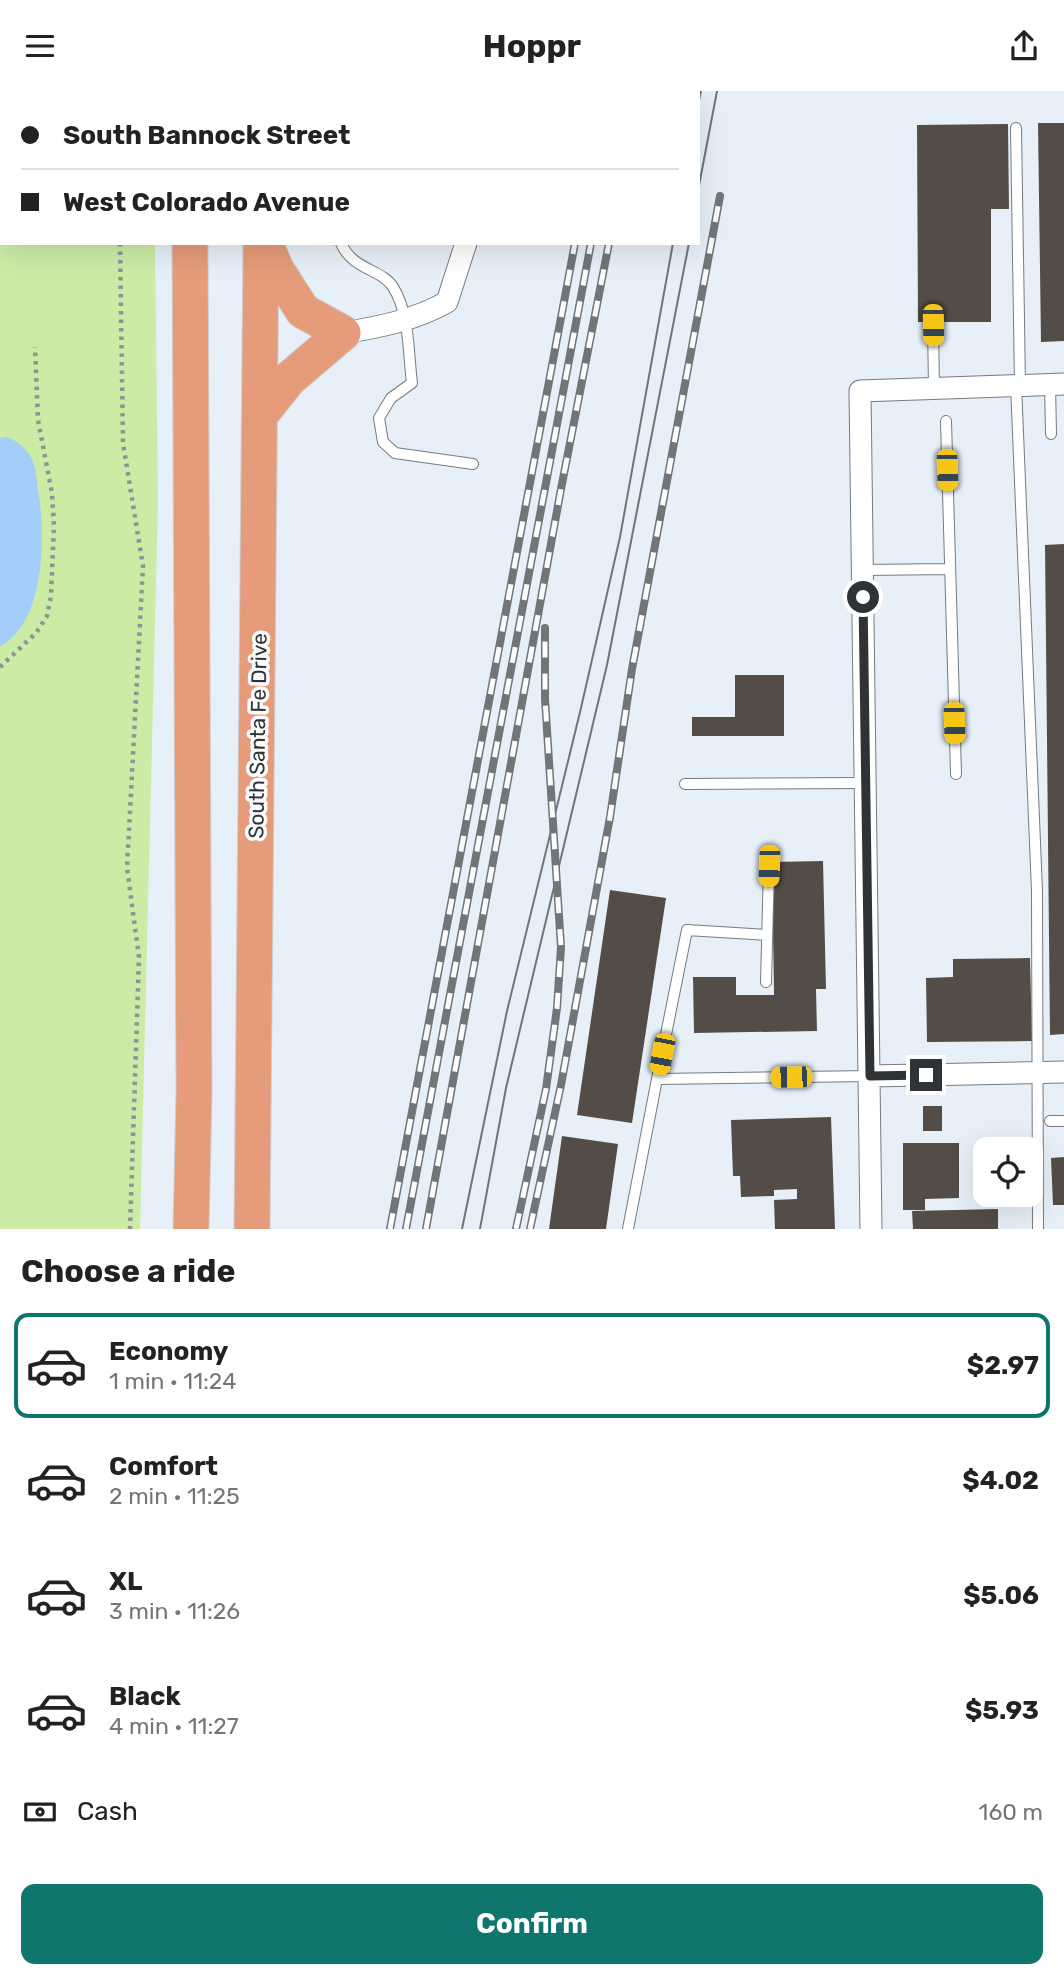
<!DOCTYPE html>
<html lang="en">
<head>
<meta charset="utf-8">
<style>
  body { margin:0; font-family:Rubik,sans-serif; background:#f2f2f2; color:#222; height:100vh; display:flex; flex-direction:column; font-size:26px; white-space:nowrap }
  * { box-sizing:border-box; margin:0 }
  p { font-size:23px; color:#767676 }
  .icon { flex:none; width:38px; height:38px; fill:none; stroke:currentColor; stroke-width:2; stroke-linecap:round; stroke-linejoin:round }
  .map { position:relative; height:1138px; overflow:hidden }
  .sheet { display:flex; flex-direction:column; background:#fff; flex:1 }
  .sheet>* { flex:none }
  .guide { position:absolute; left:0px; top:0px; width:700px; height:154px; box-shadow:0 7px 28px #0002; display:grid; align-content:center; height:154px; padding:0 21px; background:#fff }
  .buttons { position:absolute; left:973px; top:1046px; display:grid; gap:14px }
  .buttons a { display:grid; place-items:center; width:70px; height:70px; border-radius:14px; background:#fff; box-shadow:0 7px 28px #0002; font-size:35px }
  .end { position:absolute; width:32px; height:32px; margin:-16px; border:9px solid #303336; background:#fff; box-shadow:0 0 0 4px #fff }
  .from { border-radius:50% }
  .car { position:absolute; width:21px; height:42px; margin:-21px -10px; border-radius:9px; box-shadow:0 0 5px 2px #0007; background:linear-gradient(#f5c518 24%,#345 0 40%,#f5c518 0 76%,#345 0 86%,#f5c518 0) }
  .guide b { display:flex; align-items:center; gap:24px; height:66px; font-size:26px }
  .guide b+b { border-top:2px solid #e0e0e0 }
  .guide i { width:18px; height:18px; background:#222 }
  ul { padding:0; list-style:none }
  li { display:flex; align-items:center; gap:21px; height:105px; margin:0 14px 10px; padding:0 7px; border:4px solid transparent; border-radius:14px }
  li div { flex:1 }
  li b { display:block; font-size:26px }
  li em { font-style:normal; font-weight:700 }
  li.selected { border-color:#0f766e }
  li>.icon { width:63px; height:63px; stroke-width:1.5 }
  h2 { padding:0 21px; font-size:32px; line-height:84px }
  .pay { display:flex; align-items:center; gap:18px; height:77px; padding:0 21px; font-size:26px }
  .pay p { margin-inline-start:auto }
  .primary-button { display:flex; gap:14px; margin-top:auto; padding:14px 21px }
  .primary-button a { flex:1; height:80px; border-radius:14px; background:#0f766e; color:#fff; font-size:28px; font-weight:700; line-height:80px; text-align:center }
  header { display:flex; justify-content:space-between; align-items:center; height:91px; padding:0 21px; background:#fff; font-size:32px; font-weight:700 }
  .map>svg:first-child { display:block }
  .green { fill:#cceca6 }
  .water { fill:#a4cefa }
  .building { fill:#544c46 }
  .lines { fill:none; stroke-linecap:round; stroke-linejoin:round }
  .service-casing { stroke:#737b82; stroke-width:12 }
  .minor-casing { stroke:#737b82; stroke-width:23 }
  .trunk-casing { stroke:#cdcecf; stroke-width:37 }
  .path { stroke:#8d9398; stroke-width:4.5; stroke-dasharray:3.5 5; stroke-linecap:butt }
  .service { stroke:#fff; stroke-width:10 }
  .minor { stroke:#fff; stroke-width:21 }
  .trunk { stroke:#e69c7a; stroke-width:35 }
  .tram { stroke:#70757a; stroke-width:2 }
  .rail-casing { stroke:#70757a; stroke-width:8 }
  .rail { stroke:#fafcfe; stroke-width:5; stroke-dasharray:16; stroke-linecap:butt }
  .route { stroke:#303336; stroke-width:9 }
  .labels { text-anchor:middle; stroke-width:7; stroke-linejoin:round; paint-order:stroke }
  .street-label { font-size:21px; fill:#303336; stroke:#fafcfe }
</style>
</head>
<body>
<header><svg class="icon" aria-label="menu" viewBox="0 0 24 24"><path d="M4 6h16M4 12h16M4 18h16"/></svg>Hoppr<svg class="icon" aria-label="share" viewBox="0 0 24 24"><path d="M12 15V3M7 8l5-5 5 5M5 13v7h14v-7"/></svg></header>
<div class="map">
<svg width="1064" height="1138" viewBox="0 0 1064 1138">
  <rect width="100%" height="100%" fill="#e7f0f8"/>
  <path class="green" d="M0,0h153l-151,2v150h153l3,259 -18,727h-140z"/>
  <path class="water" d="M8,346c10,5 18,11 24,22 5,11 5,25 7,37 6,41 6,129 -39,150v-208z"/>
  <path class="building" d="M1038,32h26v218l-23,1z
    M1008,33l1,85h-18v113h-73l-1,-197z
    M1064,453v490l-14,1 -5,-490z
    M735,584h49v61h-92v-19h43z
    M823,770l3,128h-10l1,42 -123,2 -1,-56h43v18h38l-2,-133z
    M610,799l56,8 -34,225 -55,-8z
    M1030,867l2,83 -105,1 -1,-64 27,-1v-18z
    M923,1015h19v25h-19z
    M831,1026l4,112h-60l-1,-29 23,-1v-10l-23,1v6l-33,1 -1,-21h-7l-2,-56z
    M562,1045l56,8 -12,85h-57z
    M903,1052h56v55l-34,1v11h-22z
    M1064,1066v48h-11l-2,-47z
    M998,1118v20h-85l-1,-18z"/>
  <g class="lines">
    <g class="service-casing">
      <path id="service" d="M338,0v2
        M380,2v-2
        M1016,37l4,257
        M341,152c11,27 41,26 52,44 17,27 15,66 19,96l-21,15 -12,20 4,24 12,11 78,11
        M933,234l1,63
        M1050,293l1,50
        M1016,294l21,506 1,338
        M946,330l10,353
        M863,479l87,-1
        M685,693l181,-1
        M766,891l3,-116
        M657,988l30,-149 80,5
        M1050,1030h14
        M628,1138l29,-150 213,-3"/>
    </g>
    <g class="minor-casing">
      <path id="minor" d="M494,2v-2
        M343,242c37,-6 72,-13 104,-31l19,-59
        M870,985l194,-4
        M871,1138l-11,-838 204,-7"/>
    </g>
    <g class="trunk-casing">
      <path id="trunk" d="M188,0v2
        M260,0v2
        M190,152l4,849 -3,137
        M261,323l28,-35 54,-46 -40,-22 -27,-42 -10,-24
        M252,1138l9,-986"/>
    </g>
    <path class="path" d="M117,2l1,-2
      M120,152l3,200 20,123 -16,302 12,89 -9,272
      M0,576l36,-34 11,-17 4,-20 3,-70 -2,-33 -14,-73 -3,-73"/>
    <use href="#service" class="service"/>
    <use href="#minor" class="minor"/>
    <use href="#trunk" class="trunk"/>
    <path class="tram" d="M698,14l3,-14
      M698,100l19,-100
      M462,1138l45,-218 74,-303 39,-171 53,-294
      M480,1138l26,-141 101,-423 82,-422"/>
    <g class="rail-casing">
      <path id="rail" d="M604,2v-2
        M620,2v-2
        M637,2v-2
        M390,1138l185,-986
        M406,1138l185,-986
        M426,1138l135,-740 48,-246
        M516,1138l30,-140 11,-81 4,-61 -16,-248v-71
        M530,1138l31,-144 49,-268 22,-148 88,-473"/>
    </g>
    <use href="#rail" class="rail"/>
  </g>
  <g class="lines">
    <path class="route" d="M863,506l7,479 56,-1"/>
  </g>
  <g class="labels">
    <g class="street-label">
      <text transform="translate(258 645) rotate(-89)" y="7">South Santa Fe Drive</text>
    </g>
  </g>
</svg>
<div class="buttons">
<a><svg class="icon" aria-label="locate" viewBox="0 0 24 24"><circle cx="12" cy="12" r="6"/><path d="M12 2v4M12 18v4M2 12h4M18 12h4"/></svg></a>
</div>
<i class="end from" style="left:863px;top:506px"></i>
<i class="end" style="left:926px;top:984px"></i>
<i class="car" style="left:933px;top:234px;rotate:179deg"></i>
<i class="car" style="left:947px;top:379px;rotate:178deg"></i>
<i class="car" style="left:954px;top:632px;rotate:178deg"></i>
<i class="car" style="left:769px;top:775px;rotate:182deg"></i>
<i class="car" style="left:662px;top:963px;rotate:191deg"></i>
<i class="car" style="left:791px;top:986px;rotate:269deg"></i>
<div class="guide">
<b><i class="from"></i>South Bannock Street</b>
<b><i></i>West Colorado Avenue</b>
</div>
</div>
<section class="sheet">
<h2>Choose a ride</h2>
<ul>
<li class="selected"><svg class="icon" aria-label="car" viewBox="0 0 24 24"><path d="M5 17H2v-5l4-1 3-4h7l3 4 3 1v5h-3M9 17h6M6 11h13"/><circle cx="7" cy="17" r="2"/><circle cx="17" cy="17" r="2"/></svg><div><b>Economy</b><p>1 min · 11:24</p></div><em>$2.97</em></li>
<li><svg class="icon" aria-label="car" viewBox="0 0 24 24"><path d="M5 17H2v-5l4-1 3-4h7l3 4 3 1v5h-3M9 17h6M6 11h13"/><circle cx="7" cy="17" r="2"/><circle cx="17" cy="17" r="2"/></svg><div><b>Comfort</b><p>2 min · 11:25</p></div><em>$4.02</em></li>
<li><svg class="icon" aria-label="car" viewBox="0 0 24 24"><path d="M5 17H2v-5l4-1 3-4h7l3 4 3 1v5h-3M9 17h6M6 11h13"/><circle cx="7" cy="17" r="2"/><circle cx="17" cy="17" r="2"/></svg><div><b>XL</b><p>3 min · 11:26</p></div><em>$5.06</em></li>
<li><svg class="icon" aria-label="car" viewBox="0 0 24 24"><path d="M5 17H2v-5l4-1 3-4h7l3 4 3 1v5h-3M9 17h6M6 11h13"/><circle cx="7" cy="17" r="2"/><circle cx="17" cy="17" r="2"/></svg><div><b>Black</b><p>4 min · 11:27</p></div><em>$5.93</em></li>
</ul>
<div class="pay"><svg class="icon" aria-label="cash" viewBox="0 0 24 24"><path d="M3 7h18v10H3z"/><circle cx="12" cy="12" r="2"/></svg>Cash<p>160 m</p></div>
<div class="primary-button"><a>Confirm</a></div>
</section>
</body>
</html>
